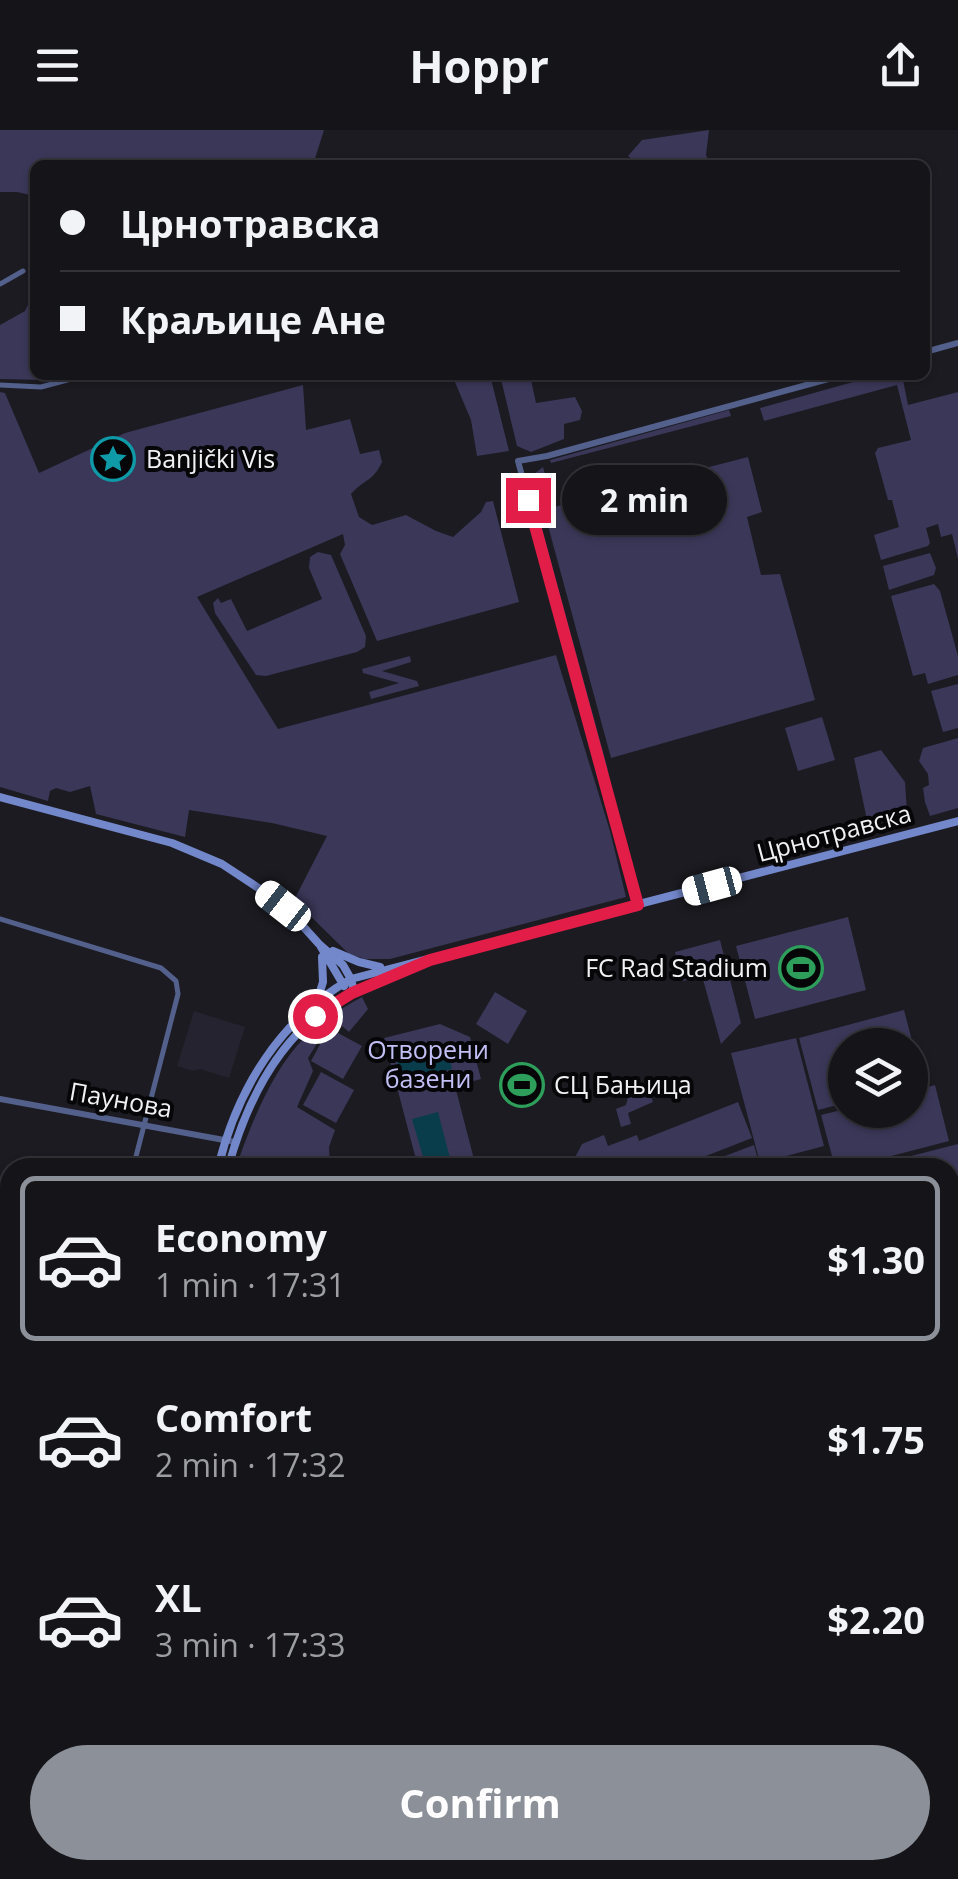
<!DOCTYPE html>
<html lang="en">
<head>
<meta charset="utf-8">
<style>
  body { margin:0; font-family:"Open Sans",sans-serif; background:#212126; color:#f1f3f6; height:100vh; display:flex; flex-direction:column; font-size:38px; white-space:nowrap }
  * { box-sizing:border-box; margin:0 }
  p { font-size:32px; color:#9d9ea2 }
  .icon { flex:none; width:55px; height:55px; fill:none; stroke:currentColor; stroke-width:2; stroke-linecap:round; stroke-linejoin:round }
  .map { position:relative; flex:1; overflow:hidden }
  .side { position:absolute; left:0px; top:1028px; width:960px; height:722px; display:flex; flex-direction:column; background:#141419; border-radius:30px 30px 0 0; box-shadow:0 2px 8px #0004,0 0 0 2px #333338 }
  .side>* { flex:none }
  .hud { position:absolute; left:30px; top:30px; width:900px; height:220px; border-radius:15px; box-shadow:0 2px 8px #0004,0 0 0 2px #333338; display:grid; align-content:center; height:220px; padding:0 30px; background:#141419 }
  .controls { position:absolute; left:828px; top:898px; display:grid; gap:20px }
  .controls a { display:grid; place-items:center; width:100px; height:100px; border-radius:50%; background:#141419; box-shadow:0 2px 8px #0004,0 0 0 2px #333338; font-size:50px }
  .end { position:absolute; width:45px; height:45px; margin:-22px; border:12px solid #e11d48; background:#fff; box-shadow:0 0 0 5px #fff }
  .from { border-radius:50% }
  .bubble { position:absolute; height:70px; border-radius:35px; background:#141419; box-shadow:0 2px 8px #0004,0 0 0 2px #333338; font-size:32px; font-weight:700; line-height:70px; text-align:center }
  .car { position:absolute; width:30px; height:60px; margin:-30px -15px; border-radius:12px; box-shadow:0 0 8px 2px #0007; background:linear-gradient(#fff 24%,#345 0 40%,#fff 0 76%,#345 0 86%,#fff 0) }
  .hud b { display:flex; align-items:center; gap:35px; height:95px; font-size:38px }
  .hud b+b { border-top:2px solid #333338 }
  .hud i { width:25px; height:25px; background:#f1f3f6 }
  ul { padding:18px 0 0; list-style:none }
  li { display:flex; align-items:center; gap:30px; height:165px; margin:0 20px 15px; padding:0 10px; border:5px solid transparent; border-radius:15px }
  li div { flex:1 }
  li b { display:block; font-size:38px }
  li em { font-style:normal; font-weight:700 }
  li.current { border-color:#8c9099 }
  li>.icon { width:90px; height:90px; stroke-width:1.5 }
  .action { display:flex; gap:20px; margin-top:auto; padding:20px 30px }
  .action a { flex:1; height:115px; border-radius:60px; background:#8c9099; color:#fff; font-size:40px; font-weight:700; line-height:115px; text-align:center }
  header { display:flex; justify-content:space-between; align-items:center; height:130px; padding:0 30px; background:#141419; font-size:45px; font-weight:700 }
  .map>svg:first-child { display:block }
  .built { fill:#24232f }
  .green { fill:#3a3758 }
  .water { fill:#0a3d4c }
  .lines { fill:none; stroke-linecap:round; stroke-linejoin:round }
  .stream { stroke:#0a3d4c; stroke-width:2.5 }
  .minor { stroke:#53608b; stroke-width:5 }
  .tertiary { stroke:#53608b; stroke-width:6 }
  .secondary { stroke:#7387cb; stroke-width:8 }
  .tram { stroke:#b6b6bb; stroke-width:2.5 }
  .route { stroke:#e11d48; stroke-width:12 }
  .labels { text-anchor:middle; stroke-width:8; stroke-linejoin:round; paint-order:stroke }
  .poi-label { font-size:25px; fill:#f0f0f5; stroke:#060608; text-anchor:start }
  .street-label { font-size:25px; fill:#f0f0f5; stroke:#060608 }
  .park-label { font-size:25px; fill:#c2bff5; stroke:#060608 }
</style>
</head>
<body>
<header><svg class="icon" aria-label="menu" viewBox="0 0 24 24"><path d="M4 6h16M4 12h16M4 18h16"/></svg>Hoppr<svg class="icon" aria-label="share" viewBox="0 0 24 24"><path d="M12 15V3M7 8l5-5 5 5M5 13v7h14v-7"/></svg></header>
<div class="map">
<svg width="958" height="1749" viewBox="0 0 958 1749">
  <rect width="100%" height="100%" fill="#1b1b21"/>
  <path class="built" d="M194,881l51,16 -16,51 -29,-9 -7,2 -16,-5z
    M546,1740h99l1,9h-98z"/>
  <path class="green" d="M0,0h324l-11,35h-278v31l-18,-4h-17z
    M709,0l-3,25 4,10h-70l-12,-9 14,-16z
    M35,160v85h25l-17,5 -43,-1v-54l25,-14z
    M452,245h38l19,76 -32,5 -6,-36z
    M500,245h30l6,28 39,-6 7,14 -2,9 -16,4v15l-33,13 -14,-6z
    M878,245h24l6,30 50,-13v167l-6,-25 -11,3 -3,-13 -12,4 4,15 -2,3 -47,14 -7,-25 25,-8 -7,-27h-4l-13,-47 3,-5 33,-8 -14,-55 -133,36 -4,-13z
    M303,255l3,45 44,-11 10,35 19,-4 3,12c-10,21 -17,16 -31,32l8,23 13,8 34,-10 30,16 17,6 28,-25 5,-10 7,-1 26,101 -142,39 -37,-87 5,-9 -2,-11 -146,63 81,132 278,-74 54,176 16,66 -236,62h-25l-16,-5 -55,-54 33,-64 -55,-13 -83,-13 -4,27 -89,-23 -6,-28 -20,6 -14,-4 -6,3 -2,10 -48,-14v-395l5,1 34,80 86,-40z
    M729,280l2,6 -180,47 -1,-3z
    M748,327l14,55 -15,5 14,58 19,-1 35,126 -204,58 -77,-284 9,-7 11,40z
    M531,371l4,2 73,267 -4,-3z
    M318,422l13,3 35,81 -1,11 -8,5 -91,24 -10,-1 -41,-62 -2,-10 5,-5 3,5 10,-4 16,32 75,-32 -13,-31 1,-11z
    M930,423l6,15 -2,7 -45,15 -6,-24z
    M934,454l6,7 18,65v19l-30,9 -3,-11 -12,3 -22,-80z
    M410,526l1,6 -29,9 35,10 2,5 -48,13 -2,-7 30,-9 -36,-10 -1,-4z
    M958,554v44l-15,4 -12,-41z
    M822,587l13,43 -37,11 -13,-43z
    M958,608v70l-28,8 -5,-14 -2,-14 6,-3 -1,-11 -9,-13 4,-13z
    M881,620l24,32 2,30 -40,8 -13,-62z
    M848,787l18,73 -111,29 -19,-73z
    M720,810l21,83 -20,21 -19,-68 -19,5 -8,-29z
    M495,862l32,19 -19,33 -32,-20z
    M362,867l6,12 -19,23 -14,-12 -4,1 -23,37 5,13 -16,36 38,23 -6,17 1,20h-94c15,-43 36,-97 69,-130 16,-16 37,-29 57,-40z
    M904,880l19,73 -13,3v-41h-65v58l-27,7 -19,-72z
    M440,894l30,13 11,42 -26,7 21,81 -2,1 -56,-1 -34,-129z
    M329,898l33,18 -19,33 -32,-18z
    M796,908l28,108 -64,17 -29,-110z
    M321,942l33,18 -18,33 -33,-18z
    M646,952l7,20 -25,11 3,11 -10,3 -5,-18 10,-4 5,-20z
    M935,955l14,56 -100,26h-14l-14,-52 24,-6 65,1v-18z
    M738,972l14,36 -74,29h-29l-3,-6 1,6h-77l12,-23 22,-9 4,11 29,-11 2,6z
    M958,1014v301h-8v-277l-82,-1z
    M754,1015l6,22h-64z
    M958,1714v35h-52l-2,-9h46v-24z"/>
  <path class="water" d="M446,915l6,24 -49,13 -7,-24z
    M438,982l13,50 -25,5 -14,-48z"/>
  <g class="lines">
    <path class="stream" d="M950,1106l8,4"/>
    <path class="minor" d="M0,154l23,-13
      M0,255l41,2 30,-8
      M0,789l161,49 15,13 2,13 -45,174
      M0,1066l10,2
      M0,1134l10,-2
      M0,1375l10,-11
      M950,1454l8,-2
      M950,1713l8,-1
      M543,1740l1,9
      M776,1740l10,9
      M797,1749l11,-9"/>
    <path class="tertiary" d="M925,222l33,-9
      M638,775l-120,-444 29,-5 296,-81
      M0,969l235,43
      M0,1690h10"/>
    <path class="secondary" d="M0,667l172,46 50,21 44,29 25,20 28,31 24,21 8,14 3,13
      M321,817l23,39
      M333,821l26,11 21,5
      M317,871l6,-19 -1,-25
      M218,1038c19,-79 62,-149 133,-189l607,-158
      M228,1038c19,-69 52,-135 116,-171 23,-12 48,-20 72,-31
      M950,1326h8
      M950,1340l8,1
      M0,1362l10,-1
      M950,1559l8,-3
      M950,1569l8,-3
      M95,1749v-9
      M104,1749v-9"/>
    <path class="tram" d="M950,1566l8,-3"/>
  </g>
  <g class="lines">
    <path class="route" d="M315,886l37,-23 78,-33 208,-55 -110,-405"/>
  </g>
  <defs>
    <g id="sight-ring" transform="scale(2.25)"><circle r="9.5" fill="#060608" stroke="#0f9aa8" stroke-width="1.5"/><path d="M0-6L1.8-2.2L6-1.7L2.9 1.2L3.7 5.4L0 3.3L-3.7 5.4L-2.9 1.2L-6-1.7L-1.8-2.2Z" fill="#0f9aa8"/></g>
    <g id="stadium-ring" transform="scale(2.25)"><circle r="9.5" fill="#060608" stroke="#2e9e5b" stroke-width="1.5"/><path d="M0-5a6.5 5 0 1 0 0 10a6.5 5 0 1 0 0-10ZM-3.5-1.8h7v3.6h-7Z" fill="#2e9e5b"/></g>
  </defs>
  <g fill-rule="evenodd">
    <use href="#sight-ring" x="113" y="329"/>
    <use href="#stadium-ring" x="801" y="838"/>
    <use href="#stadium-ring" x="522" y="955"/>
  </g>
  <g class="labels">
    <g class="poi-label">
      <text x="146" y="338">Banjički Vis</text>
      <text x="768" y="847" text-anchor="end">FC Rad Stadium</text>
      <text x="554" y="964">СЦ Бањица</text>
    </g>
    <g class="street-label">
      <text transform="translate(834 703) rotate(-15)" y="9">Црнотравска</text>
      <text transform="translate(121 970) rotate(10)" y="9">Паунова</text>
    </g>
    <g class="park-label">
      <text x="428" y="929">Отворени<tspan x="428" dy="29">базени</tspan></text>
    </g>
  </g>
</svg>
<div class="controls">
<a><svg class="icon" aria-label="layers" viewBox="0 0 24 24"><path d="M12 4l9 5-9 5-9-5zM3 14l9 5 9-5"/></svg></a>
</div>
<i class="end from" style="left:315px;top:886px"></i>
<i class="end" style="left:528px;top:370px"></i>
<div class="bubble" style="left:562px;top:335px;width:165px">2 min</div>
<i class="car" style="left:712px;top:756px;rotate:255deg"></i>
<i class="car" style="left:283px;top:776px;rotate:308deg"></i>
<div class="hud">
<b><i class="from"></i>Црнотравска</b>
<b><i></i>Краљице Ане</b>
</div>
<section class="side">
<ul>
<li class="current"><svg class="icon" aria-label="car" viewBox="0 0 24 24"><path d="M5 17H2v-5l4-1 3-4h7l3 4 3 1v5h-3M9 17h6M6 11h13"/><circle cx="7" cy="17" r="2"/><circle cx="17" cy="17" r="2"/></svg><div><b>Economy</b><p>1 min · 17:31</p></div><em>$1.30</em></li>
<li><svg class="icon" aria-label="car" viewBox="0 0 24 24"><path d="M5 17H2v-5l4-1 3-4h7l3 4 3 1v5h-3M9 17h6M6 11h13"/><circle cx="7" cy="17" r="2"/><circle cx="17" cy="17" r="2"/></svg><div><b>Comfort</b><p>2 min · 17:32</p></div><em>$1.75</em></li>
<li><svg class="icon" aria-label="car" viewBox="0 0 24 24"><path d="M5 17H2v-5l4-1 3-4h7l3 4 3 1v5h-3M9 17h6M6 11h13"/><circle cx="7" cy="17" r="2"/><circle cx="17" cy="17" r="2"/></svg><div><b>XL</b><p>3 min · 17:33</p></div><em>$2.20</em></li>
</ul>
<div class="action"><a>Confirm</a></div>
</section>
</div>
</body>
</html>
